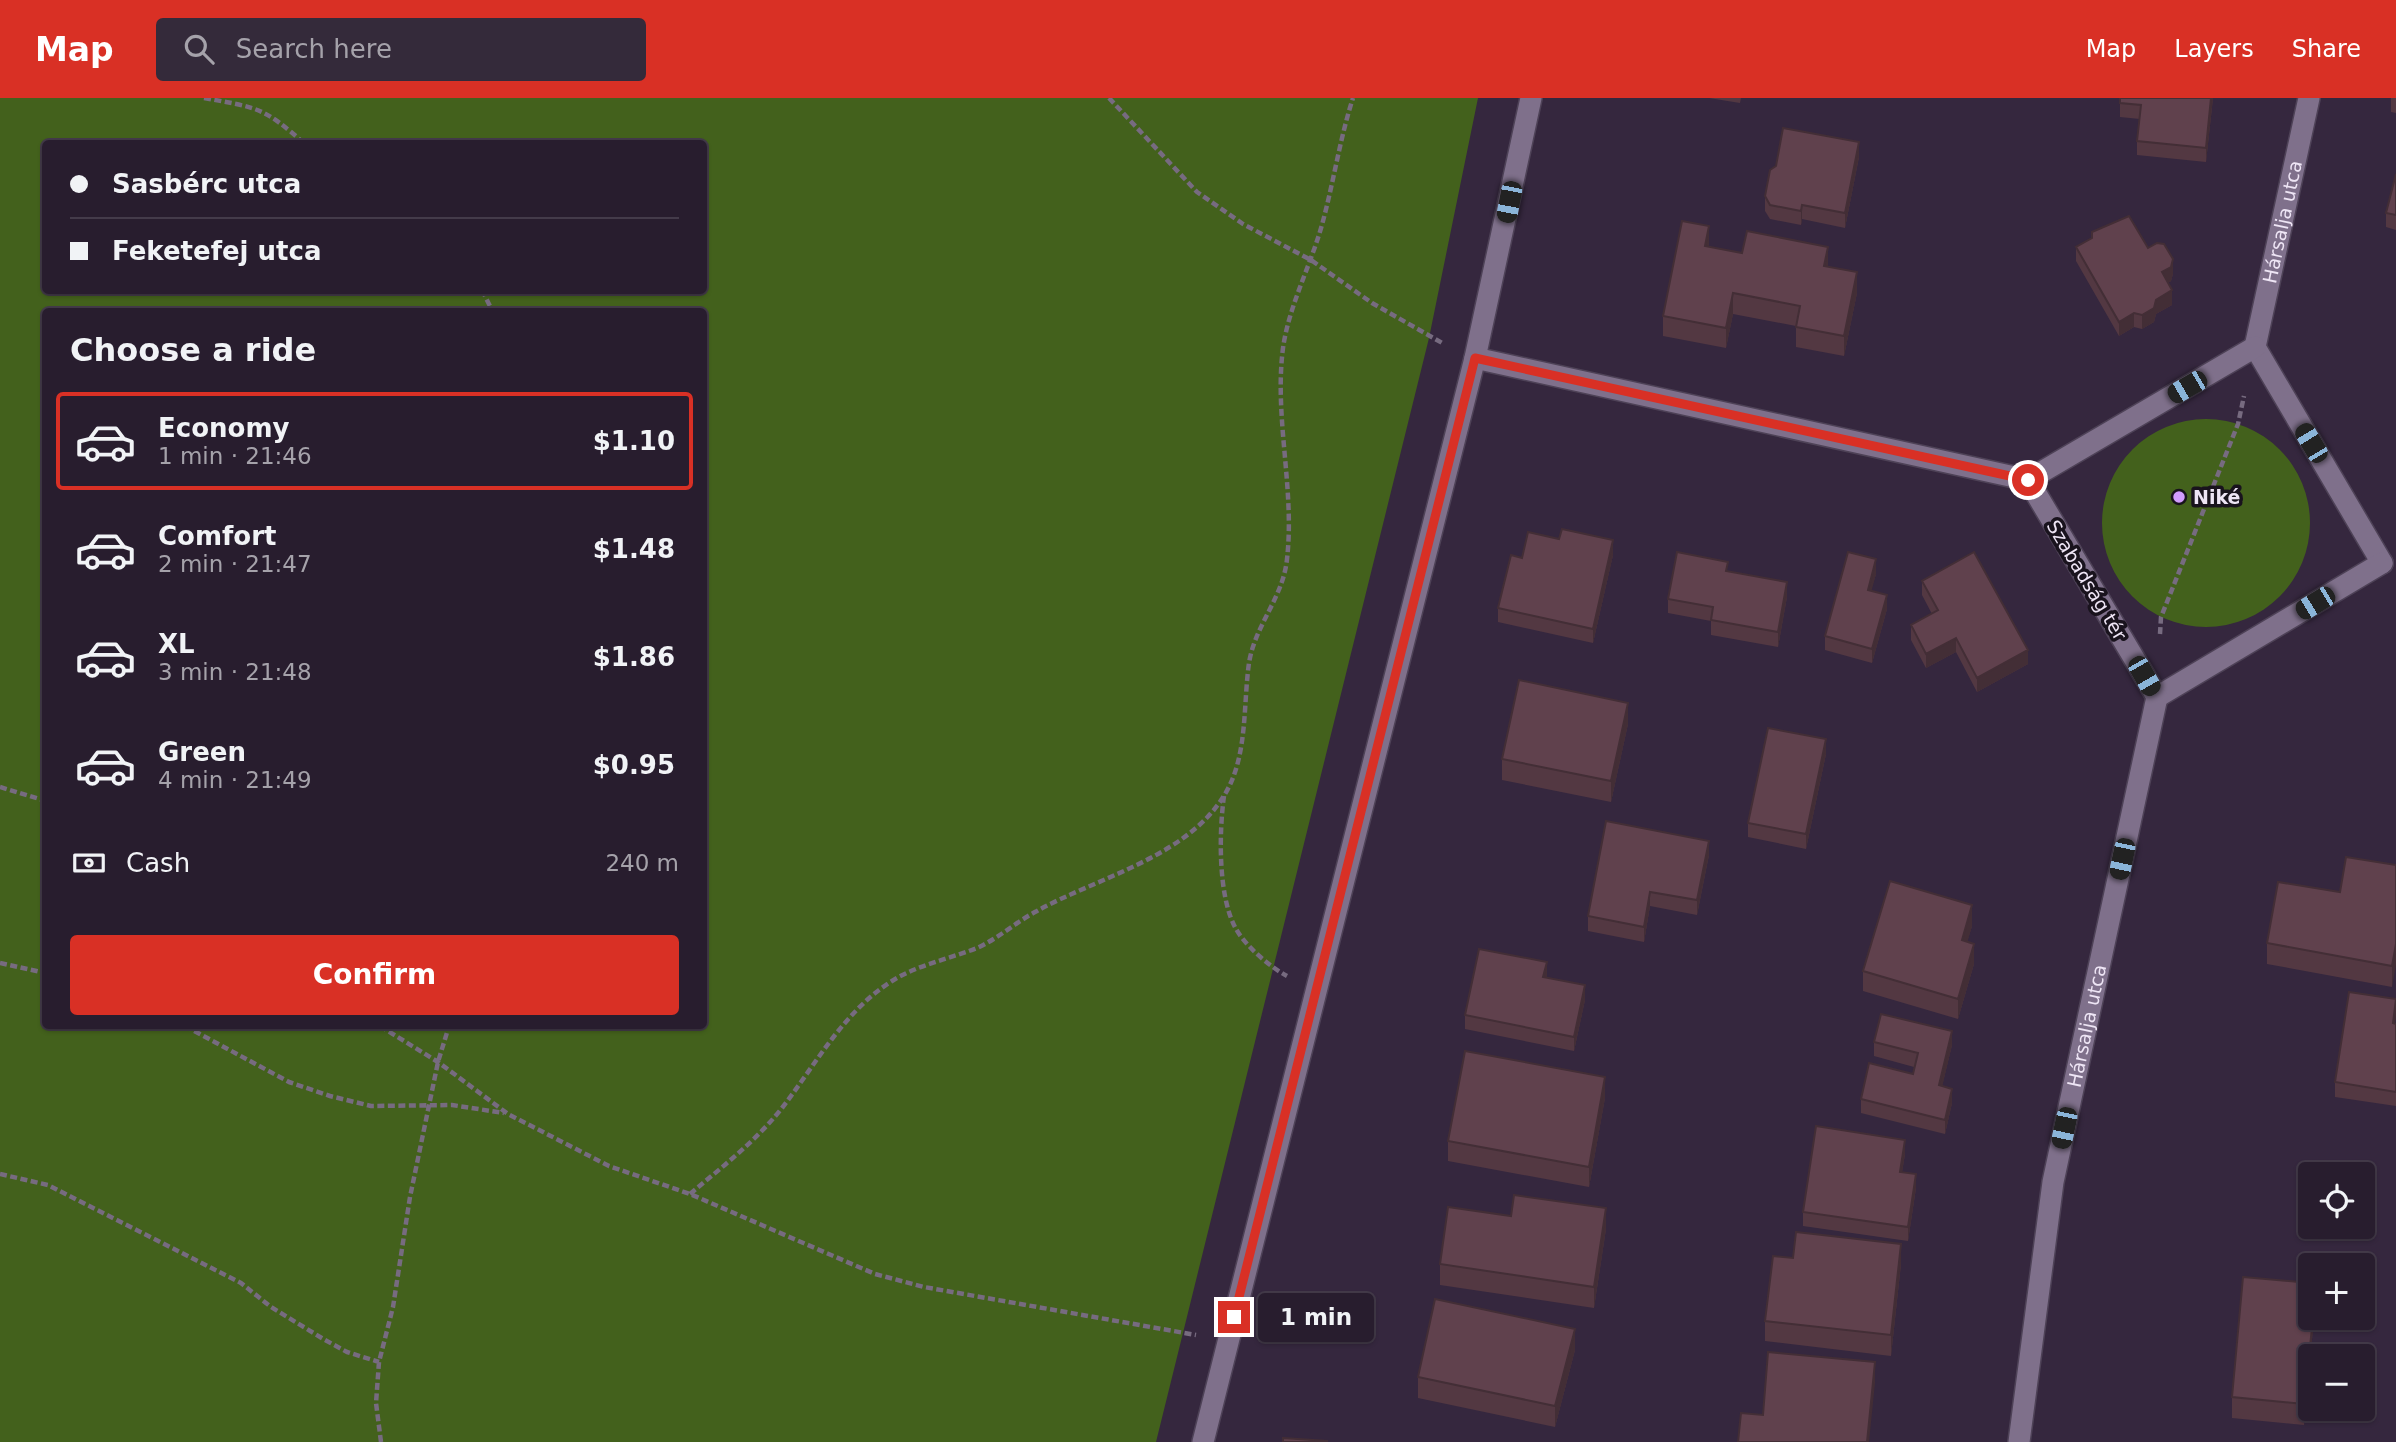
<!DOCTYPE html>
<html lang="en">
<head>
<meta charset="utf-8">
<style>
  body { margin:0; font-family:"DejaVu Sans",sans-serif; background:#342a3a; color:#f1f3f6; height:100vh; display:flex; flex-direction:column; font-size:26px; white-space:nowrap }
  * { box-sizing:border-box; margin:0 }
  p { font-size:23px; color:#a5a2aa }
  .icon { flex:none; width:38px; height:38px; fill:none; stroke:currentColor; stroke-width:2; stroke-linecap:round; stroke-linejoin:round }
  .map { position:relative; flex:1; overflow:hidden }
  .panel { position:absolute; left:42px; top:210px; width:665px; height:721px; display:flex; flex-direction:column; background:#281d2e; border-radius:7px; box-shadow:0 2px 5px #0004,0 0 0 2px #443b4a }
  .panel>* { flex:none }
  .banner { position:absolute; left:42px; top:42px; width:665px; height:154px; border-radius:7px; box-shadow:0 2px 5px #0004,0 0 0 2px #443b4a; display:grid; align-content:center; height:154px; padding:0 28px; background:#281d2e }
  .controls { position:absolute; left:2298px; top:1064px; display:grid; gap:14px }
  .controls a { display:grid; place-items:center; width:77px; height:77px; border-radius:7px; background:#281d2e; box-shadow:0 2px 5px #0004,0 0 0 2px #443b4a; font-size:35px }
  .end { position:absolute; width:32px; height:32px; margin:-16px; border:9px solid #d93025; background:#fff; box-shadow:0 0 0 4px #fff }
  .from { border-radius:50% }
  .bubble { position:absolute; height:49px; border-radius:7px; background:#281d2e; box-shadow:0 2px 5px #0004,0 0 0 2px #443b4a; font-size:23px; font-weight:800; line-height:49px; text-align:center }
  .car { position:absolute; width:21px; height:42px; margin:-21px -10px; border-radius:9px; box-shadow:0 0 5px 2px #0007; background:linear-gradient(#222 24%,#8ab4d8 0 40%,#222 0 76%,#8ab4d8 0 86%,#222 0) }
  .banner b { display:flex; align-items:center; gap:24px; height:66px; font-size:26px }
  .banner b+b { border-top:2px solid #443b4a }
  .banner i { width:18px; height:18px; background:#f1f3f6 }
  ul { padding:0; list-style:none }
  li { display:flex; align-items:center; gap:21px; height:98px; margin:0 14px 10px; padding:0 14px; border:4px solid transparent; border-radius:7px }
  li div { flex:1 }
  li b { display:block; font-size:26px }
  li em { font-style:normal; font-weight:800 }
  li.on { border-color:#d93025 }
  li>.icon { width:63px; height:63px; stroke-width:1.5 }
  h2 { padding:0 28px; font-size:32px; line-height:84px }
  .pay { display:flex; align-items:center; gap:18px; height:77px; padding:0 28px; font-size:26px }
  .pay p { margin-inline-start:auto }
  .button { display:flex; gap:14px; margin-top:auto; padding:14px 28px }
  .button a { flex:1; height:80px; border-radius:7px; background:#d93025; color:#fff; font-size:28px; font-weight:800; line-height:80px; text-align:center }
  header { display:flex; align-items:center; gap:42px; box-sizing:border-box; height:98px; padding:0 35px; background:#d93025; color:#fff }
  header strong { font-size:33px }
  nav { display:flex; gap:38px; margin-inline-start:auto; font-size:24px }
  .search { width:490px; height:63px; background:#342a3a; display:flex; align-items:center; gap:18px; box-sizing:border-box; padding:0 24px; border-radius:7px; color:#a5a2aa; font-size:26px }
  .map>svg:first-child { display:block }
  .green { fill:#43611c; fill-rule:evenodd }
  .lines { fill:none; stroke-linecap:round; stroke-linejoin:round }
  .minor-casing { stroke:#4e4257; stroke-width:24 }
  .path { stroke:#776b80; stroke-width:4.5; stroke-dasharray:7 3.5; stroke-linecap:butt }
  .minor { stroke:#7f708b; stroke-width:21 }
  .wall { fill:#533842 }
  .shaded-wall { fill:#432e36 }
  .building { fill:#60414d; stroke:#432e36; stroke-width:2 }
  .route { stroke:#d93025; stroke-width:9 }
  .poi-dot { fill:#d29dfd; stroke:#19131d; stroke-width:2.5 }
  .labels { text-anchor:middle; stroke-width:7; stroke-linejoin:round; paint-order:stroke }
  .street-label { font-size:19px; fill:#eee5f5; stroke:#19131d }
  .poi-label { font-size:19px; font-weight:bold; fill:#eee5f5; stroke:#19131d; text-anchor:start }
</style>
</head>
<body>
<header>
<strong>Map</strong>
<div class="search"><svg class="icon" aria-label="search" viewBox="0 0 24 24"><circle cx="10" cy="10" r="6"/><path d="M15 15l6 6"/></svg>Search here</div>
<nav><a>Map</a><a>Layers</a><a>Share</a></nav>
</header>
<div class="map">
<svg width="2396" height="1344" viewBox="0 0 2396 1344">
  <rect width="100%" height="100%" fill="#35273e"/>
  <path class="green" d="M0,0h1478l-49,240 -273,1104h-1156zM46,46h658v146h-658zM46,214h658v714h-658z
    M2102 425a104 104 0 1 1 208 0a104 104 0 1 1-208 0Z"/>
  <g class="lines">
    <g class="minor-casing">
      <g id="minor">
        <path id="s1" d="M2255,249l54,-249"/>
        <path d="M2255,249l127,216"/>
        <path d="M1475,260l553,122"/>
        <path d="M2157,599l-129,-217 227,-133"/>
        <path d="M2157,599l225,-134"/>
        <path d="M1203,1344l272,-1084 56,-260"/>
        <path id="s2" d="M2019,1344l34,-260 104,-485"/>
      </g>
    </g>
    <path class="path" d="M204,0c55,10 59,9 101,46
      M1109,0l88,94 46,32 68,36 61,43 72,41
      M482,192l11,22
      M2160,536l1,-17 77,-193 6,-28
      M0,689l46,14
      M1224,698c-5,36 -6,99 11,131 9,18 35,40 52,49
      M0,865l46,10
      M185,928l104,56 41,14 41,10 81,-1 52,8
      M380,928l58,36 70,52 101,52 81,28 185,80 49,13 272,48
      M0,1076l48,11 193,98 30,24 54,33 22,12 32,10
      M690,1096c32,-27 66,-53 92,-86 34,-44 62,-97 110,-127 25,-16 57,-22 85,-33 22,-10 39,-26 60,-37 59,-33 151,-54 188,-117 23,-38 18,-89 24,-131 6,-38 34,-65 38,-104 8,-70 -13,-141 -4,-211 6,-43 29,-85 40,-127 11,-41 17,-83 30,-123
      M381,1344l-5,-39 3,-41 14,-55 17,-110 28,-135 11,-36"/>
    <use href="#minor" class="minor"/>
  </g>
  <path class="wall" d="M1709,0h32l-1,5z
    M2213,0l-7,64 -69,-7v-14l3,-22 -20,-2v-14z
    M2391,0h5v15l-5,-1z
    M1859,59l-14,71 -43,-9 -1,6 -31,-6 -5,-8v-15z
    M2396,76v56l-10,-3v-14z
    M1709,149l119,20 29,26 -13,63 -48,-9v-21l-63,-12 -7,34 -63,-12v-20z
    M2076,149l97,27 -2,7 -3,2 4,22 -16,9 -2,8 -12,7 -8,-2 -15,9 -43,-75z
    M1613,457l-20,88 -95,-21v-14z
    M1728,473l59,26 -9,50 -67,-12v-14l-43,-8v-14z
    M1876,476l-5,16 16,19 -15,54 -47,-13v-14z
    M1922,483l106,83 -51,28 -21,-40 -30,16 -15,-28v-15l21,-11 -10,-19z
    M1628,626l-17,78 -109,-22v-21z
    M1826,656l-20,95 -58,-12v-14z
    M1709,757l-12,60 -47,-9 -6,36 -56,-11v-15z
    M2396,767l-4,122 -125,-23v-21z
    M1972,828l-5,16 7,22 -16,55 -95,-28v-20z
    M1546,880l39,22 -11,51 -109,-22v-14z
    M2395,926h1v82l-61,-9v-15z
    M1874,944l78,3 -10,41 10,17 -7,31 -84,-21v-14l52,-25 1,-7 -40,-11z
    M1605,1000l-16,89 -141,-26v-20z
    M1905,1056l-3,18 14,16 -8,53 -105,-15v-14z
    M1511,1118l95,13 -12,79 -154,-23v-21z
    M1793,1160l108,6 -10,92 -126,-15v-20z
    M2310,1220h4l-10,107 -72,-7v-21z
    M1575,1252l-20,77 -137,-29v-21z"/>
  <path class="shaded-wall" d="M2211,0h2l-7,64v-14z
    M1859,44v15l-14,71v-15z
    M1802,107v14l-1,6v-14z
    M1709,128v21l-4,-1z
    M1828,149v21l-4,-2z
    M2173,161v15l-2,7 -9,5v-14z
    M1857,174v21l-13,63v-20z
    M2172,192v15l-16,9 -2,8 -12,7v-14l14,-15z
    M1733,195v21l-7,34v-20z
    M2134,215v14l-15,9v-14z
    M1613,442v15l-20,88v-14z
    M1876,461v15l-8,30v-14z
    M1787,484v15l-9,50v-15z
    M1887,497v14l-15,54v-14z
    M1956,540v14l-30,16v-14z
    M2028,552v14l-51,28v-14z
    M1628,605v21l-17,78v-21z
    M1826,641v15l-20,95v-15z
    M1709,743v14l-12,60v-15z
    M1650,794v14l-6,36v-15z
    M1972,807v21l-10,35v-21z
    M1974,846v20l-16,55v-20z
    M2396,846v21l-4,22v-21z
    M1547,864v15l-4,14v-14z
    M1585,887v15l-11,51v-14z
    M2396,904v14l-3,22v-15z
    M1952,933v14l-13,55v-15z
    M1605,979v21l-16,89v-20z
    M1952,991v14l-7,31v-14z
    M1905,1042v14l-5,32v-14z
    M1916,1076v14l-8,53v-14z
    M1606,1110v21l-12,79v-21z
    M1901,1146v20l-10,92v-21z
    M2313,1220h1l-10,107v-21z
    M1575,1231v21l-20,77v-21z
    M1875,1264v21l-6,59h-2z"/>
  <path class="building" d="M2120,0h91l-5,50 -69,-7 4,-36 -21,-2z
    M1783,30l76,14 -14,71 -43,-8 -1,6 -31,-6 -5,-9 5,-26 6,-4z
    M2396,76v41l-10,-2z
    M2129,118l19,32 9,-5 7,1 9,15 -2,8 -9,5 10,18 -16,10 -2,8 -12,7 -8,-2 -15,9 -43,-75 16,-9v-6z
    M1682,123l27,5 -4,20 37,7 5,-22 81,16 -4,19 33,6 -13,64 -48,-9 4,-21 -67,-13 -7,35 -63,-12z
    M1562,431l51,11 -20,89 -95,-21 13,-53 11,3 6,-26 31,7z
    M1677,454l51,10 -2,9 61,11 -9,50 -67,-12 2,-13 -45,-8z
    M1848,454l28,7 -8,31 19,5 -15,54 -47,-13z
    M1974,454l54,98 -51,28 -21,-40 -30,16 -15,-29 27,-15 -16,-29z
    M1519,582l109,23 -17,78 -109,-22z
    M1768,630l58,11 -20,95 -58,-11z
    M1606,723l103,20 -12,59 -47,-8 -6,35 -56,-11z
    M2346,759l50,8v79l-4,22 -125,-23 11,-61 62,10z
    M1890,783l82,24 -10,35 12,4 -16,55 -95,-28z
    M1479,851l68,13 -4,15 42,8 -11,52 -109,-22z
    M2349,894l47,7 -3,24 3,1v68l-61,-10z
    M1881,916l71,17 -13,54 13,4 -7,31 -84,-21 8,-36 44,11 5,-21 -44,-11z
    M1465,953l140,26 -16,90 -141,-26z
    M1816,1028l89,14 -5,32 16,2 -8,53 -105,-15z
    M1514,1097l92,13 -12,79 -154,-23 8,-57 63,9z
    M1796,1134l105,12 -10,91 -126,-14 8,-65 20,2z
    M2243,1179l67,6v35h3l-9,86 -72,-7z
    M1435,1201l140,30 -20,77 -137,-29z
    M1768,1254l107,10 -8,80h-129l3,-29 22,2z
    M1283,1340l44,3v1h-44z"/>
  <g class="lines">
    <path class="route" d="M1234,1219l241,-959 553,122"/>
  </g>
  <circle class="poi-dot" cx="2179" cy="399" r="7"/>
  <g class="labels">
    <g class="street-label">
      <text dy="7" stroke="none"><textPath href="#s1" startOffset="128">Hársalja utca</textPath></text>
      <text transform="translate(2087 482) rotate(59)" y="7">Szabadság tér</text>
      <text dy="7" stroke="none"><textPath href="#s2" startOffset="422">Hársalja utca</textPath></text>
    </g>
    <g class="poi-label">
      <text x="2193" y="406">Niké</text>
    </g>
  </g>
</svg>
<div class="controls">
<a><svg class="icon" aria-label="locate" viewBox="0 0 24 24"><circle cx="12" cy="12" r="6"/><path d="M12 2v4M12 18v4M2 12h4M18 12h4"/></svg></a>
<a>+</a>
<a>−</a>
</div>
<i class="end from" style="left:2028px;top:382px"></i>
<i class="end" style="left:1234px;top:1219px"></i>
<div class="bubble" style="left:1258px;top:1195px;width:116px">1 min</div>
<i class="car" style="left:1509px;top:104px;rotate:191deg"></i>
<i class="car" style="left:2187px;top:289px;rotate:240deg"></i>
<i class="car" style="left:2311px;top:345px;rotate:329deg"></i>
<i class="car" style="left:2315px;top:505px;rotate:239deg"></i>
<i class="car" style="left:2144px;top:578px;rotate:150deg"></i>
<i class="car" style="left:2122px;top:761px;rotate:192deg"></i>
<i class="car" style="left:2064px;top:1030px;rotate:192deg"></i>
<div class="banner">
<b><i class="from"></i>Sasbérc utca</b>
<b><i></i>Feketefej utca</b>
</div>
<section class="panel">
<h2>Choose a ride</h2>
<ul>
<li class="on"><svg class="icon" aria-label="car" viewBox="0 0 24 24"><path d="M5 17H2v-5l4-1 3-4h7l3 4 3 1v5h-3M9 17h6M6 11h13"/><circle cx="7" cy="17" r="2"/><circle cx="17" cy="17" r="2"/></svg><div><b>Economy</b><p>1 min · 21:46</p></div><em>$1.10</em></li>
<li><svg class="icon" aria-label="car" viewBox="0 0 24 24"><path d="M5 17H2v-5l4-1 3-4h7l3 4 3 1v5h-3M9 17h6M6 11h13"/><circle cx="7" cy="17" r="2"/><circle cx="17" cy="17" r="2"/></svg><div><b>Comfort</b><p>2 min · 21:47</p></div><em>$1.48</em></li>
<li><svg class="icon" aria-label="car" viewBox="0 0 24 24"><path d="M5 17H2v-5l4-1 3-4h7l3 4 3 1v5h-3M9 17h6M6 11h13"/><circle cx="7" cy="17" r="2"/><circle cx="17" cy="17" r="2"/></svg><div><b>XL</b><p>3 min · 21:48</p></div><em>$1.86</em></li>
<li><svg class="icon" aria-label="car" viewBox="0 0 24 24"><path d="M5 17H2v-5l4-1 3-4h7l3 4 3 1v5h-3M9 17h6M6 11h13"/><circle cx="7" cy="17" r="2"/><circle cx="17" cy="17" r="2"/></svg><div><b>Green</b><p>4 min · 21:49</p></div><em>$0.95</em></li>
</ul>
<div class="pay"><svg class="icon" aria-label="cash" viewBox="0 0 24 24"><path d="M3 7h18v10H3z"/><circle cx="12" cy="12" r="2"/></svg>Cash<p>240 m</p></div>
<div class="button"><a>Confirm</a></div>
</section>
</div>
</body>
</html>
